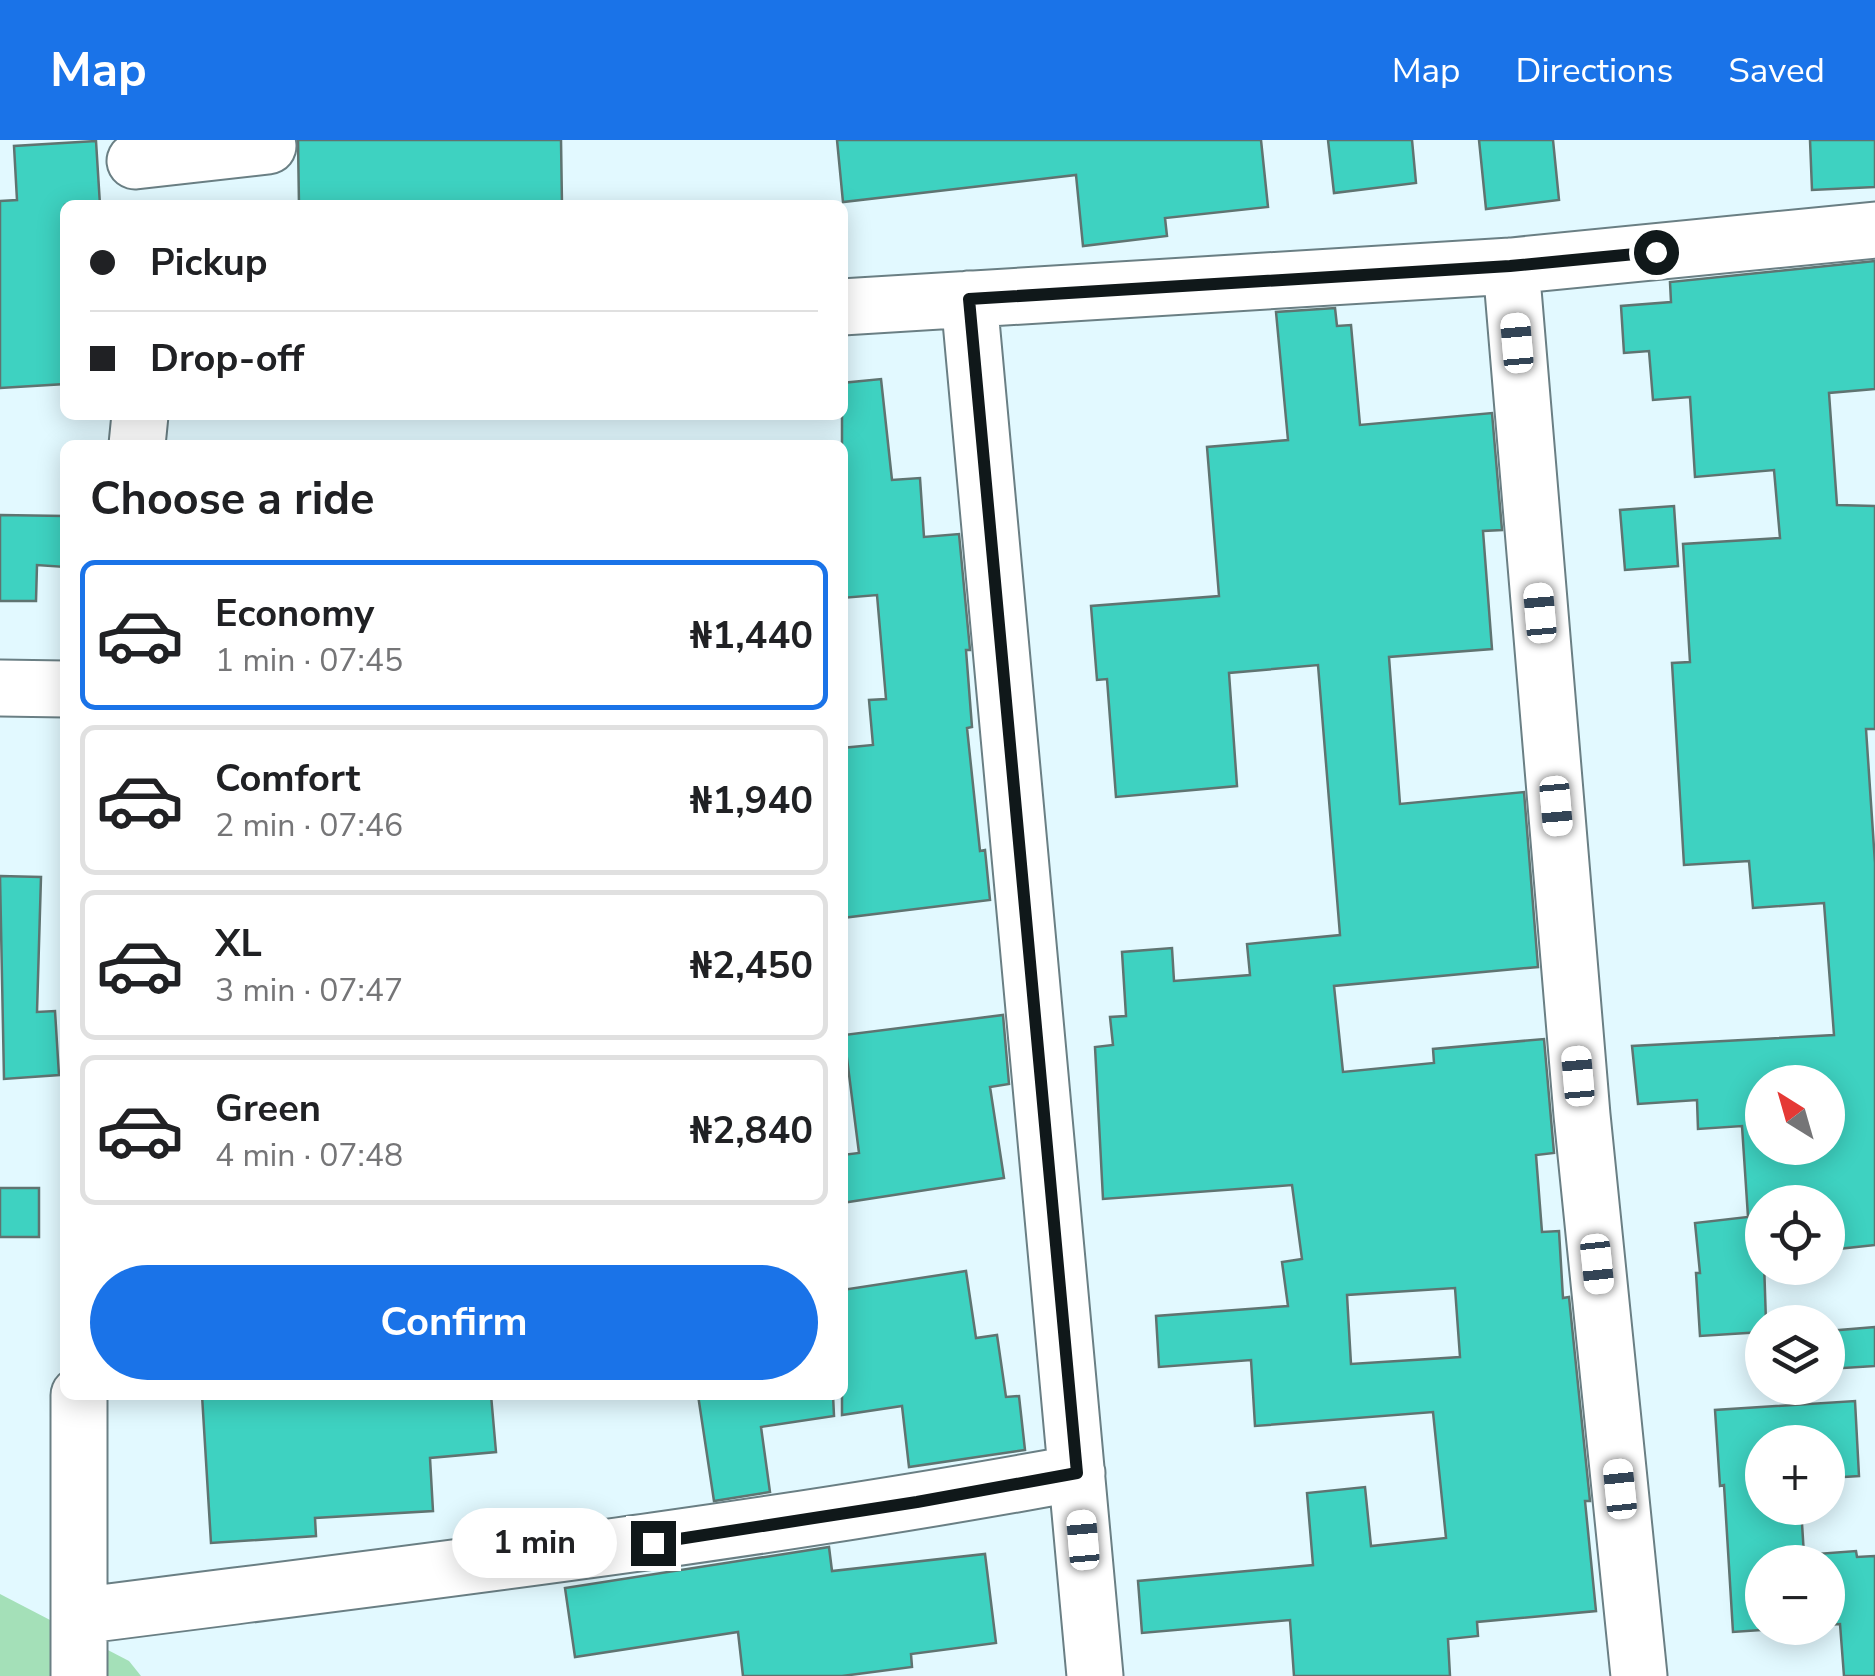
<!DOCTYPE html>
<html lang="en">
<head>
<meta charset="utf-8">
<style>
  body { margin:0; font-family:"Nunito Sans",sans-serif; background:#f2f2f2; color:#202124; height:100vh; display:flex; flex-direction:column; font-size:38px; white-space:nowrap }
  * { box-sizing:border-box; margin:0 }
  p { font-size:32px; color:#757577 }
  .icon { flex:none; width:55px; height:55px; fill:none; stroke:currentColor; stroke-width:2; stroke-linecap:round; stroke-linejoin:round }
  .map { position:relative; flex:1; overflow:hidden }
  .drawer { position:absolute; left:60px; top:300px; width:788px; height:960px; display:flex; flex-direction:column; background:#fff; border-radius:15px; box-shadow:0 5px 25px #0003 }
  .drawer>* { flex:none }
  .top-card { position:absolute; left:60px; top:60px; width:788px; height:220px; border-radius:15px; box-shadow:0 5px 25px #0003; display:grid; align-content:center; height:220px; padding:0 30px; background:#fff }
  .needle { width:65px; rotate:323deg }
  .buttons { position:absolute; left:1745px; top:925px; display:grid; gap:20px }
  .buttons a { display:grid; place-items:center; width:100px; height:100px; border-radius:50%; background:#fff; box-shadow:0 5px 25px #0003; font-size:50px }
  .end { position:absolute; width:45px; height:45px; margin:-22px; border:12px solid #10181a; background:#fff; box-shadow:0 0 0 5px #fff }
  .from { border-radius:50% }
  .bubble { position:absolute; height:70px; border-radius:35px; background:#fff; box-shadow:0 5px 25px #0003; font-size:32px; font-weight:700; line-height:70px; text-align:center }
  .car { position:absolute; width:30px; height:60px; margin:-30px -15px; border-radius:12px; box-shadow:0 0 8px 2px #0007; background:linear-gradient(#fff 24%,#345 0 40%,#fff 0 76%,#345 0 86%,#fff 0) }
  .top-card b { display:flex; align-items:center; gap:35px; height:95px; font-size:38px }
  .top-card b+b { border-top:2px solid #e0e0e0 }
  .top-card i { width:25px; height:25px; background:#202124 }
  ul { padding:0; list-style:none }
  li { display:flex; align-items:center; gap:30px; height:150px; margin:0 20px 15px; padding:0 10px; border:5px solid #e0e0e0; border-radius:15px }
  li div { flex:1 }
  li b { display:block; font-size:38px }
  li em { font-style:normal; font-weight:700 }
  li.current { border-color:#1a73e8 }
  li>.icon { width:90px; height:90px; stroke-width:1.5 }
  h2 { padding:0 30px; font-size:45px; line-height:120px }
  .button { display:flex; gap:20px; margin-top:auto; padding:20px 30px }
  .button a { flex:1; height:115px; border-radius:60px; background:#1a73e8; color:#fff; font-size:40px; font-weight:700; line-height:115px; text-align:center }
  header { display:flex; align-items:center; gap:60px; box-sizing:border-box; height:140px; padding:0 50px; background:#1a73e8; color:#fff }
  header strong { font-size:48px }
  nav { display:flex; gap:55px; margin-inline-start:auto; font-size:35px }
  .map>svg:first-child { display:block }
  .green { fill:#a4e0b8 }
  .building { fill:#3ed2c1; stroke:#5f7471; stroke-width:2.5; fill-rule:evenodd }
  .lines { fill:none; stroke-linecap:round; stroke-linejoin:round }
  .minor-casing { stroke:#6a7f84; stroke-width:59 }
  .minor { stroke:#fff; stroke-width:55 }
  .route { stroke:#10181a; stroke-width:12 }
</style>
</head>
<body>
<header>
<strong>Map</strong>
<nav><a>Map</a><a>Directions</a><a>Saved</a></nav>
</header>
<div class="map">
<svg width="1875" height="1536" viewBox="0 0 1875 1536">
  <rect width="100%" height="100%" fill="#e2f9ff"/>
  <path class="green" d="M0,1454l129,67 12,15h-141z"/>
  <path class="building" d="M298,0h263l1,65h-263z
    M837,0h424l7,67 -103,11 2,18 -84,10 -7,-71 -233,27z
    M1328,0h84l4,43 -82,10z
    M1479,0h74l6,60 -73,9z
    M1810,0h65v47l-63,3z
    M96,1l4,64h-35v179l-65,4v-187l17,-1 -3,-54z
    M1875,121v128l-46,4 8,112 38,1v223h-9l9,134v382l-47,5v-48h-66l4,120h-4v10l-62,4 -4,-63h4l-5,-50 53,-6 -6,-91 -44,3 -1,-29 -59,4 -6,-58 202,-11 -10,-132 -71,5 -4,-47 -65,4 -12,-202 18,-1 -7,-118 97,-6 -6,-68 -79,7 -5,-80 -37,3 -4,-49 -25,2 -3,-47 50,-4 -1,-20zM1762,942h66v66h-66z
    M1335,168l2,18 14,-1 9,100 132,-12 10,117 -19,1 9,118 -103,8 11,147 124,-12 14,175 -204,19 9,86 91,-9 -1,-14 111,-10 10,114 -18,2 6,77 17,-1 4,67 6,-1 21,204h-5l11,110 -119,11 1,14 -30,3 2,37h-156l-4,-56 -148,13 -4,-52 175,-16 -6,-72 58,-6 6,59 75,-8 -13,-126 -178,14 -4,-66 -92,7 -3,-51 132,-10 -6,-44 20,-3 -10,-74 -189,14 -8,-152 18,-2 -3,-28 16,-1 -4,-64 50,-4 2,33 76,-6 -3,-31 93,-9 -22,-270 -89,8 8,113 -121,11 -9,-118 -10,1 -6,-74 128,-10 -12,-149 81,-7 -12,-128zM1455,1148l5,69 -109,7 -4,-69z
    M881,239l11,101 28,-2 4,59 35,-3 11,116h-4l6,77 -5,1 13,123 5,-1 5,50 -148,18v-170l31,-3 -4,-45 17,-1 -9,-104 -35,3v-215z
    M1674,366l4,60 -53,4 -5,-60z
    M0,375l65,1v51l-28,-2 -1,36h-36z
    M0,736l41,1 -4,135 18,-1 4,64 -55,4z
    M1003,875l6,69 -19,3 14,91 -162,25v-48l17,-2 -15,-118z
    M0,1048h39v49h-39z
    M966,1131l10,67 21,-3 9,62 13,-1 6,54 -116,17 -7,-61 -60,9v-125z
    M1875,1187v39l-47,3v-38z
    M202,1255h289l5,57 -66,6 3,53 -118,7 1,18 -105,7z
    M698,1255h135l1,21 -73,11 9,65 -56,9z
    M1855,1261l4,75 -31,2v-36h-66v66h39l3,47 52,-4 1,6 18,-1v120h-31l-4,-52 -12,1v-63h-66v66h29l-58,4 -9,-147 -4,1 -5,-76z
    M829,1407l3,24 153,-17 11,89 -85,11 1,13 -70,9h-99l-5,-44 -163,25 -10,-69z"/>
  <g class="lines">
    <g class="minor-casing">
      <path id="minor" d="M135,21l133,-15
        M1511,126l71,849 57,561
        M969,159l126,1377
        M842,167l669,-41 364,-36
        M137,305l3,-30
        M0,548l65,1
        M79,1476c333,-43 667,-82 998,-143
        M79,1536v-281"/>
    </g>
    <use href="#minor" class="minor"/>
  </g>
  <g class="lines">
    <path class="route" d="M653,1403l264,-41 160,-29 -108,-1174 541,-33 146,-14"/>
  </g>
</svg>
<div class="buttons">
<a><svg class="needle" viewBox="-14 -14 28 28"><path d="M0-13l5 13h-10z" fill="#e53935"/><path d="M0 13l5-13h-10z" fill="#757577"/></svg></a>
<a><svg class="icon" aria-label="locate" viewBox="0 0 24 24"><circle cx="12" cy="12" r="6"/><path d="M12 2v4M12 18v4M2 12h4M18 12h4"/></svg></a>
<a><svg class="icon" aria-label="layers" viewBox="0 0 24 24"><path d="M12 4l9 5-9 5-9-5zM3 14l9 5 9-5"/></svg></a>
<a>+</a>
<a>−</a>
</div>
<i class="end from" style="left:1656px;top:112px"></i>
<i class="end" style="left:653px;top:1403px"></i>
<div class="bubble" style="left:452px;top:1368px;width:165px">1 min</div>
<i class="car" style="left:1517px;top:203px;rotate:355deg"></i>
<i class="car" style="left:1540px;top:473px;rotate:355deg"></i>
<i class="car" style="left:1556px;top:666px;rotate:175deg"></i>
<i class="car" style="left:1578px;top:936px;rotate:355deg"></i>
<i class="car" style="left:1597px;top:1124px;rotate:174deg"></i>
<i class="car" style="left:1620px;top:1349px;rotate:354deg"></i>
<i class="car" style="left:1083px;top:1400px;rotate:355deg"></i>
<div class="top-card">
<b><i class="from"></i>Pickup</b>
<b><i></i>Drop-off</b>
</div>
<section class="drawer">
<h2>Choose a ride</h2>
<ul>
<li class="current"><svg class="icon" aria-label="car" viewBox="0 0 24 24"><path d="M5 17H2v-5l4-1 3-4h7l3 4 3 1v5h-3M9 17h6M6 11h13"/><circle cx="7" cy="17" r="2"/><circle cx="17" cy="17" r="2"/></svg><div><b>Economy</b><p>1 min · 07:45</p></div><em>₦1,440</em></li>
<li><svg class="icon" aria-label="car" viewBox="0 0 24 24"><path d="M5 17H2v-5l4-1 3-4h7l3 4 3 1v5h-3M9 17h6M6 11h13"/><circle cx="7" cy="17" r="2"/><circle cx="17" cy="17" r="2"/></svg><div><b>Comfort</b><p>2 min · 07:46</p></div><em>₦1,940</em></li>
<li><svg class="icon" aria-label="car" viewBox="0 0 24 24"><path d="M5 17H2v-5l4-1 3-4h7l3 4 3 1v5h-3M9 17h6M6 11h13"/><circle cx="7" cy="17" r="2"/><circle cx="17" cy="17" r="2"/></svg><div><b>XL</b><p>3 min · 07:47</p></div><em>₦2,450</em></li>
<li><svg class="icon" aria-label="car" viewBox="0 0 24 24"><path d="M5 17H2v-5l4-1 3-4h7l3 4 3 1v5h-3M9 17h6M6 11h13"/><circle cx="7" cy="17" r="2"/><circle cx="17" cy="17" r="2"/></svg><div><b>Green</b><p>4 min · 07:48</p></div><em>₦2,840</em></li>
</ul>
<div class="button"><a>Confirm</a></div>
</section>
</div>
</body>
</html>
